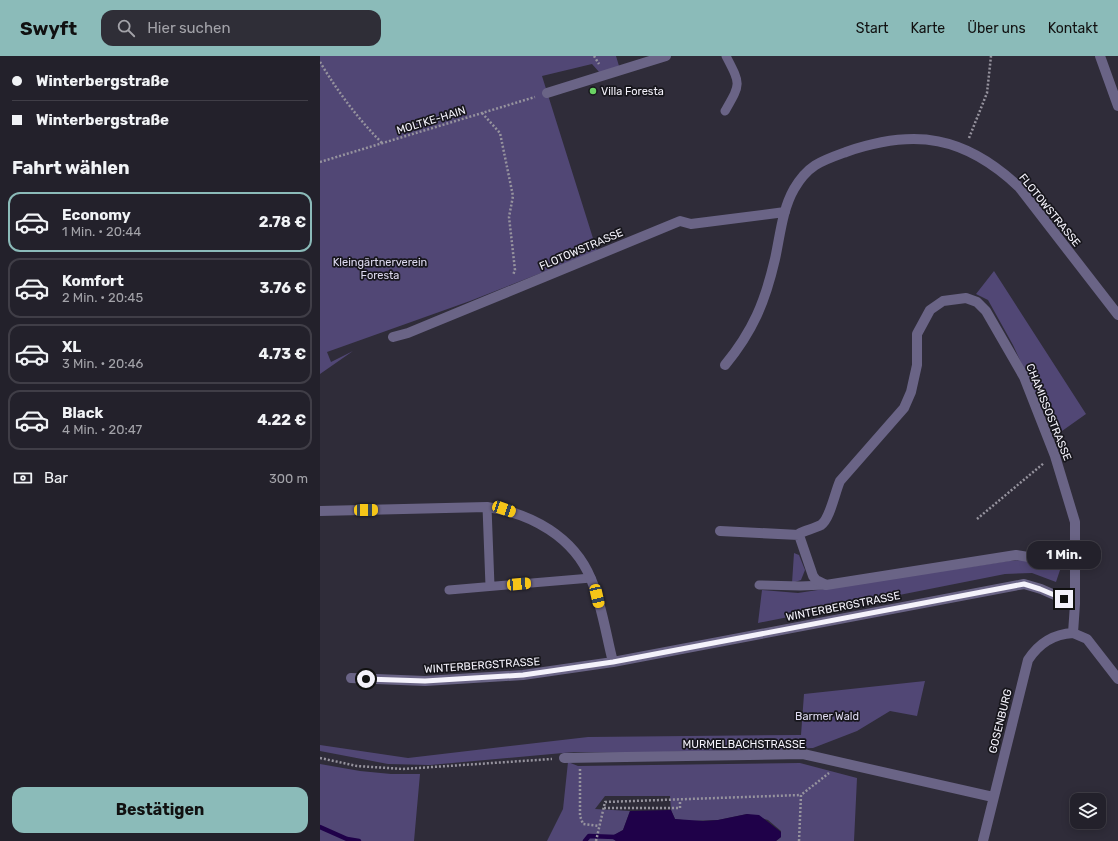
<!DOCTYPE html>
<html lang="de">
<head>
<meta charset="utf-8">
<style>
  body { margin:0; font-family:Rubik,sans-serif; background:#2f2e37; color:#f1f3f6; height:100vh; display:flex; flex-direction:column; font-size:15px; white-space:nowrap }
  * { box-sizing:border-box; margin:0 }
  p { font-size:13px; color:#a3a3a9 }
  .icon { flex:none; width:22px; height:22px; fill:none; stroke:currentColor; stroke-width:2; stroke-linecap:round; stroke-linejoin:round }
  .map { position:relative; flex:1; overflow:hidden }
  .side { display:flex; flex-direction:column; background:#23212b; width:320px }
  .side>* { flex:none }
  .hud { display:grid; align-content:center; height:88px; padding:0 12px; background:#23212b }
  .tools { position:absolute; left:750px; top:737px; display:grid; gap:8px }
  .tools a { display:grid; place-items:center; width:36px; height:36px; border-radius:8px; background:#23212b; box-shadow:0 2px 10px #0003,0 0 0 1px #403e47; font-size:20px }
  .end { position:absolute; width:18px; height:18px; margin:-9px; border:5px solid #f4f2fb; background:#111; box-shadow:0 0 0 2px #111 }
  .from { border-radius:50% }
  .bubble { position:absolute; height:28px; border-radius:12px; background:#23212b; box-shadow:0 2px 10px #0003,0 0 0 1px #403e47; font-size:13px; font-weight:700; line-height:28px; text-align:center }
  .car { position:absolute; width:12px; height:24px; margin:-12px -6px; border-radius:5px; box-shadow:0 0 3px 1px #0007; background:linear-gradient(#f5c518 24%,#345 0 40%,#f5c518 0 76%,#345 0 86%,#f5c518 0) }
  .hud b { display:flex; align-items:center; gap:14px; height:38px; font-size:15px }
  .hud b+b { border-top:1px solid #403e47 }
  .hud i { width:10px; height:10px; background:#f1f3f6 }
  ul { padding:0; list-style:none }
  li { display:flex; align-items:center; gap:12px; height:60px; margin:0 8px 6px; padding:0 4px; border:2px solid #403e47; border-radius:12px }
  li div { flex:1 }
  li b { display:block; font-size:15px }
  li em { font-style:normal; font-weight:700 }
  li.active { border-color:#8bbbb9 }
  li>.icon { width:36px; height:36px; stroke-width:1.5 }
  h2 { padding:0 12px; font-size:18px; line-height:48px }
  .pay { display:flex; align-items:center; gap:10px; height:44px; padding:0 12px; font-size:15px }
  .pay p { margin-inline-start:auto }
  .button { display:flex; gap:8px; margin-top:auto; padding:8px 12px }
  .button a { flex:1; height:46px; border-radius:12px; background:#8bbbb9; color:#111; font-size:16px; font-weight:700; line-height:46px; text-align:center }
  header { display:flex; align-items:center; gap:24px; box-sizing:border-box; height:56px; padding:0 20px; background:#8bbbb9; color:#111 }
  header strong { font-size:19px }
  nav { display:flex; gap:22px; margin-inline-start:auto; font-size:14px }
  .search { width:280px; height:36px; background:#2f2e37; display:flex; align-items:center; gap:10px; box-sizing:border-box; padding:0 14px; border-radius:12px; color:#a3a3a9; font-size:15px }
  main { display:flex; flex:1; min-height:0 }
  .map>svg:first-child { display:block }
  .green { fill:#514775 }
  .water { fill:#1f0149 }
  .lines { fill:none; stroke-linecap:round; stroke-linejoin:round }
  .stream { stroke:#1f0149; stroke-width:4.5 }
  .path { stroke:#96939e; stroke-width:2.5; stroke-dasharray:2 2; stroke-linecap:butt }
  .service { stroke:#6a6486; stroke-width:9 }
  .minor { stroke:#6a6486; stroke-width:10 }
  .route { stroke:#f4f2fb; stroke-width:5 }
  .poi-dot { fill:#6ad364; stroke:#17161c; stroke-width:1.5 }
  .labels { text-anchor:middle; stroke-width:3.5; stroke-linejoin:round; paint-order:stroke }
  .poi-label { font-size:11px; fill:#f4f2fb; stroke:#17161c; text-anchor:start }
  .street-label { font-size:11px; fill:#f4f2fb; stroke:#17161c }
  .park-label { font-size:11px; fill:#dfdbf1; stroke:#17161c }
</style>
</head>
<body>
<header>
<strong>Swyft</strong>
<div class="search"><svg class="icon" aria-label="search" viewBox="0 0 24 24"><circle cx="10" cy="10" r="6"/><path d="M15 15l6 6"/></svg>Hier suchen</div>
<nav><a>Start</a><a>Karte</a><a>Über uns</a><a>Kontakt</a></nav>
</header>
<main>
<section class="side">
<div class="hud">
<b><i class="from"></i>Winterbergstraße</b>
<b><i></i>Winterbergstraße</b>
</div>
<h2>Fahrt wählen</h2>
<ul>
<li class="active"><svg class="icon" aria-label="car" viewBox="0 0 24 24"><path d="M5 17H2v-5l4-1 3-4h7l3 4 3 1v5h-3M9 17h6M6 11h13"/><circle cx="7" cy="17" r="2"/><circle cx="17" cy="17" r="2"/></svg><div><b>Economy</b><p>1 Min. · 20:44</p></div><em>2.78 €</em></li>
<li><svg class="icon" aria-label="car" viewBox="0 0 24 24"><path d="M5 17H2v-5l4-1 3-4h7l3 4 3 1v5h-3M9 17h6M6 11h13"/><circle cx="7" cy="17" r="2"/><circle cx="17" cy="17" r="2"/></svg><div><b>Komfort</b><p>2 Min. · 20:45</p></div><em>3.76 €</em></li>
<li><svg class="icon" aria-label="car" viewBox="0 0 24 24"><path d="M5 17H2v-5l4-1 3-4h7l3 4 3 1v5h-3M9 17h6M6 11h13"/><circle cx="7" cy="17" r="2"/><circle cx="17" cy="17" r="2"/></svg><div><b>XL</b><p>3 Min. · 20:46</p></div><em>4.73 €</em></li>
<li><svg class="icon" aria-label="car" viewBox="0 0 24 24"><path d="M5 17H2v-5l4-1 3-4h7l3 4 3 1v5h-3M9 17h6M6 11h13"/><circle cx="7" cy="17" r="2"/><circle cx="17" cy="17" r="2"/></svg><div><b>Black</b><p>4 Min. · 20:47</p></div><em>4.22 €</em></li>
</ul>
<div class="pay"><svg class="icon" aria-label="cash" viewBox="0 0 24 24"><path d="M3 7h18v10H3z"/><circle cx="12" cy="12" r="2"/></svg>Bar<p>300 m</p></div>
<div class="button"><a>Bestätigen</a></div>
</section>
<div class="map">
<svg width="798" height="785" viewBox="0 0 798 785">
  <rect width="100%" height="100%" fill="#2f2c39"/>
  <path class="green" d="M0,0h296l3,10 -19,7 -8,-9 -50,12 55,175 -127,50 -143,51 4,10 22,-11 -33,23z
    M674,215l92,143 -24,17 -23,-30 -26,-56 -25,-45 -12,-6z
    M474,497l5,2 6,15 -4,10 -9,3z
    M702,504l28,5 10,5 -4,12 -24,-9 -27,1 -247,49 4,-33 36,3 210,-32z
    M605,625l-8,35 -27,-5 -33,20 -44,17 -183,5 -56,-1 -144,13 -42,-1 -68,-13v-6l88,13 180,-21 213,-2 3,-41z
    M248,706l10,4 222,-3 57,15 -3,63h-78l5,-4v-6l-13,-11 -21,-6 -29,6 -28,1 -15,-2 -4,-9 -1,-14h-65l-10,13 35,2 -7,19 -12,7 5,4h-69l16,-32z
    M0,708l40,7 31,3h29l-6,67h-94z"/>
  <path class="water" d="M351,754l4,9 28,2 15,-1 29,-6 12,1 22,17v5l-5,4h-160l-6,-4 13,-7 7,-19z"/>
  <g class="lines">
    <path class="stream" d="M0,771l27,12 12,2
      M265,785l4,-5 26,1"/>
    <path class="path" d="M274,0l5,8
      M0,6c18,30 38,57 63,82
      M162,57l18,20 13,63 -4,21 6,53 -2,5
      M649,82l18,-45 4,-37
      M0,106l215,-65
      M657,463l67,-56
      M0,702l37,8 46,3 149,-10
      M260,713v47l3,8 16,2
      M284,752h76v-8
      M276,785l9,-39 196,-7
      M479,785l2,-46 28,-22"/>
    <path class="service" d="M405,55c16,-28 16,-26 1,-55
      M167,451l3,79
      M439,529l41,1 26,-1
      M129,534l142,-12"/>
    <path class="minor" d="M780,0l18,50
      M227,37l119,-37
      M73,281l15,-4 272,-112 11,3 94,-12
      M405,309c28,-34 40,-63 50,-106 5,-22 7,-49 19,-70 14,-24 27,-28 52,-37 69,-24 119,-16 173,35l99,128
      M0,455l167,-4c44,6 87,30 104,72 11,26 15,56 22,83
      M400,475l79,4
      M756,509l-60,-10 -190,30 -10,-5 -3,-4 -14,-41 1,-2c7,-3 15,-5 21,-8 9,-6 14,-33 19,-44l64,-73 7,-16 6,-27v-31l13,-24 13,-9 23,-3 11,4 9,9 38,66 31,79 20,66v82l-2,29 14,6 31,40
      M31,622l74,3 98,-6 90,-13 411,-78 17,5 34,15
      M244,702l239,-4 190,43
      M663,785l45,-181c11,-17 25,-26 45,-27"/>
  </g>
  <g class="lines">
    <path class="route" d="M46,623l59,2 98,-6 90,-13 411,-78 16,5 24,10"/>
  </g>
  <circle class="poi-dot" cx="273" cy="35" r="4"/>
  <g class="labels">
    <g class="poi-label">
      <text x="281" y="39">Villa Foresta</text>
    </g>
    <g class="street-label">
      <text transform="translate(111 64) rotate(-17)" y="4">MOLTKE-HAIN</text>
      <text transform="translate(730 154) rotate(51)" y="4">FLOTOWSTRASSE</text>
      <text transform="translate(261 193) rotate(-23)" y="4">FLOTOWSTRASSE</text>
      <text transform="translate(729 356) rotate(68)" y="4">CHAMISSOSTRASSE</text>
      <text transform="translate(523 550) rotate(-11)" y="4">WINTERBERGSTRASSE</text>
      <text transform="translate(162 609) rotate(-4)" y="4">WINTERBERGSTRASSE</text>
      <text transform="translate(680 665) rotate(-76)" y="4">GOSENBURG</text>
      <text x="424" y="692">MURMELBACHSTRASSE</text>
    </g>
    <g class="park-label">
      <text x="60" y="210">Kleingärtnerverein<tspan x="60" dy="13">Foresta</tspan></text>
      <text x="507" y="664">Barmer Wald</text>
    </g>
  </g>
</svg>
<div class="tools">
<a><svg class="icon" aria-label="layers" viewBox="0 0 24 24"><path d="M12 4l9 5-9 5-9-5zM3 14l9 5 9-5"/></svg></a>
</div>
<i class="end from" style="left:46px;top:623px"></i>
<i class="end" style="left:744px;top:543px"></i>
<div class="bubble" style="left:707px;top:485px;width:74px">1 Min.</div>
<i class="car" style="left:184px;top:453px;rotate:109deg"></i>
<i class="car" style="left:46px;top:454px;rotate:89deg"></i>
<i class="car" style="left:199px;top:528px;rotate:85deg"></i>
<i class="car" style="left:277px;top:540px;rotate:167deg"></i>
</div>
</main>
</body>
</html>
